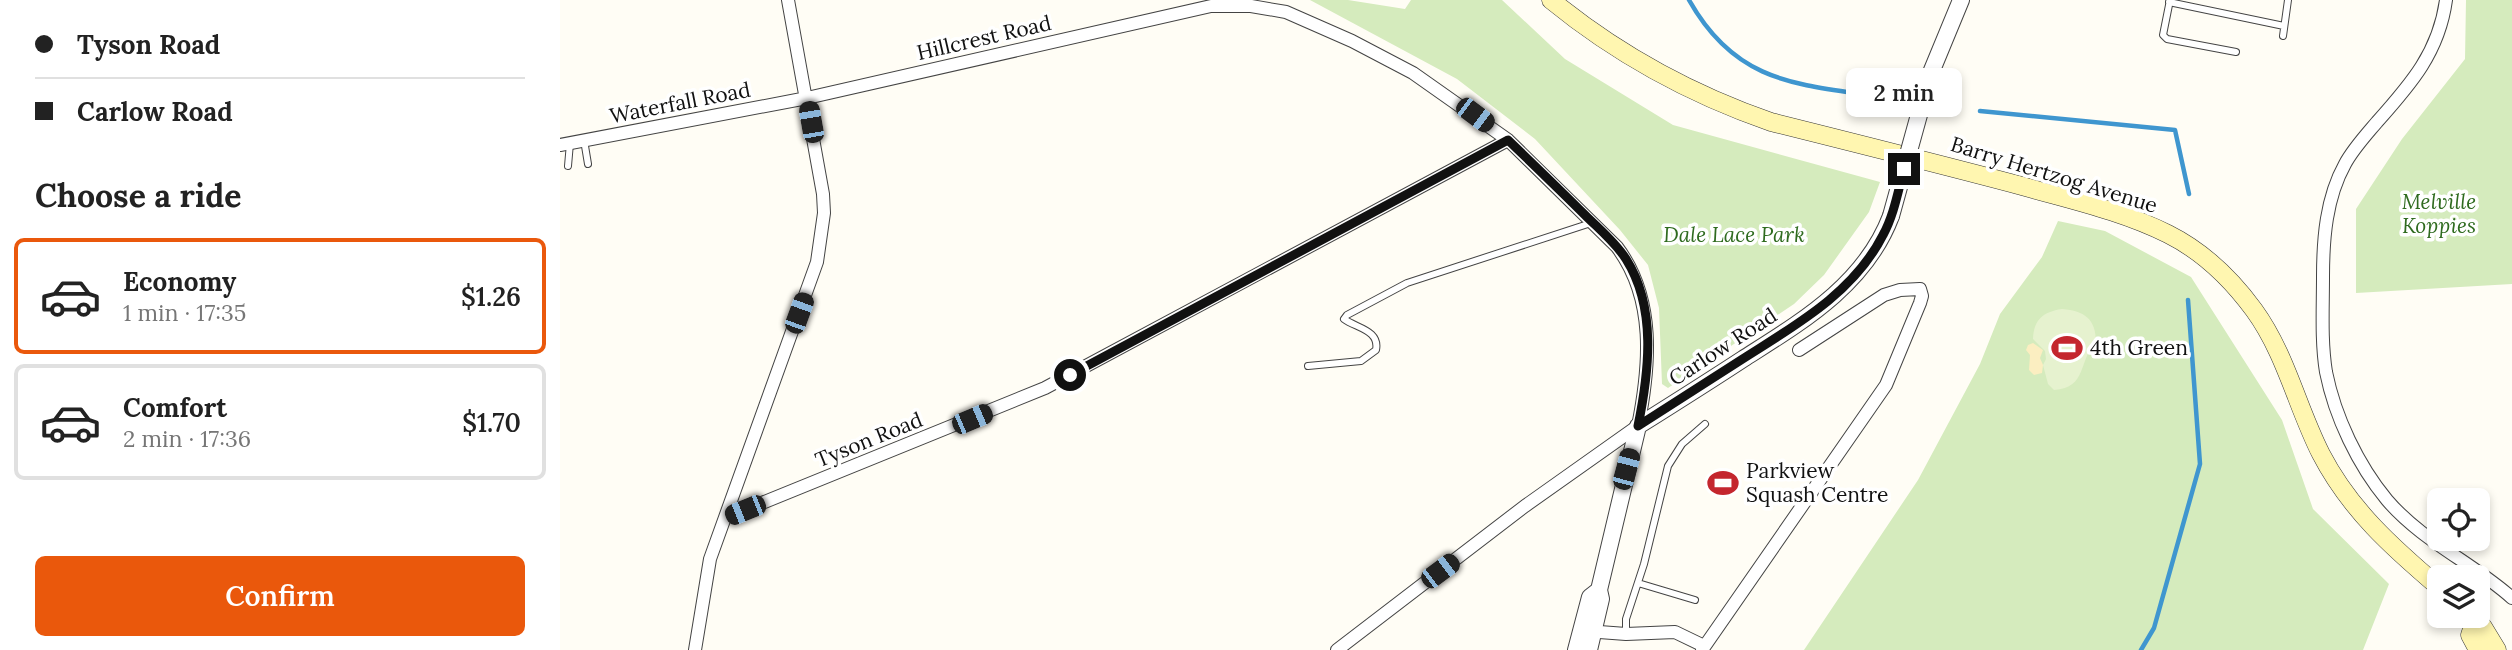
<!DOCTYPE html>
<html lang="en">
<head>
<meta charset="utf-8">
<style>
  body { margin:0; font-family:Lora,serif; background:#f2f2f2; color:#222; height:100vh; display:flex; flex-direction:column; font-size:26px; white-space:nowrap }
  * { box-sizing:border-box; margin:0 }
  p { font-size:23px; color:#767676 }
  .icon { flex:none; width:38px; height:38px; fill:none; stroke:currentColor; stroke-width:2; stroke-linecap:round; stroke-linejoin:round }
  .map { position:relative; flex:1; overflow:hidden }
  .drawer { display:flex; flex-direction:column; background:#fff; width:560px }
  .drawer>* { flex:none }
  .banner { display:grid; align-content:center; height:154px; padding:0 35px; background:#fff }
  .controls { position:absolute; left:1867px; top:488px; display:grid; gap:14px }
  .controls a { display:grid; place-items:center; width:63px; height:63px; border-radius:10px; background:#fff; box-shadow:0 4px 10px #0003; font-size:35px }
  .end { position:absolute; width:32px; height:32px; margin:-16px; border:9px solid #111; background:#fff; box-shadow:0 0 0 4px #fff }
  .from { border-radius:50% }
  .bubble { position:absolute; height:49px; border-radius:10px; background:#fff; box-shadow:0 4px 10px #0003; font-size:23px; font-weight:600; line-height:49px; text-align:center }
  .car { position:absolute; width:21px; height:42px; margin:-21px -10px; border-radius:9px; box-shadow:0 0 5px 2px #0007; background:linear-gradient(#222 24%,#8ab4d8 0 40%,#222 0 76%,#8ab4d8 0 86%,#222 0) }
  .banner b { display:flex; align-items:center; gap:24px; height:66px; font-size:26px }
  .banner b+b { border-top:2px solid #e0e0e0 }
  .banner i { width:18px; height:18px; background:#222 }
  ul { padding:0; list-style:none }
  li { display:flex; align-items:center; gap:21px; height:116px; margin:0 14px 10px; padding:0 21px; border:4px solid #e0e0e0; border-radius:10px }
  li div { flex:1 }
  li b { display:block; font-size:26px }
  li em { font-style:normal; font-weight:600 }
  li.on { border-color:#ea580c }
  li>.icon { width:63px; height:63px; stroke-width:1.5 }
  h2 { padding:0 35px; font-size:32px; line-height:84px }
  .cta { display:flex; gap:14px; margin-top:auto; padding:14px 35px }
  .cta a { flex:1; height:80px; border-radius:10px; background:#ea580c; color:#fff; font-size:28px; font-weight:600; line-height:80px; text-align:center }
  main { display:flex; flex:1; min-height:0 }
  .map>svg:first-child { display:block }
  .green { fill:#d5ebbd }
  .sand { fill:#fbeec1 }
  .pitch { fill:#e6f2cf }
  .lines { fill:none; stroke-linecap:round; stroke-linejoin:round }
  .stream { stroke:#3f96cf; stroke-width:4.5 }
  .service-casing { stroke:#444; stroke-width:8 }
  .minor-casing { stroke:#444; stroke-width:14 }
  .tertiary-casing { stroke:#444; stroke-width:18 }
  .secondary-casing { stroke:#333; stroke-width:19 }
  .service { stroke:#fff; stroke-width:6 }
  .minor { stroke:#fff; stroke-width:12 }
  .tertiary { stroke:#fff; stroke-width:16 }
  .secondary { stroke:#fff6b0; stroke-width:18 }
  .tertiary-bridge-casing { stroke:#444; stroke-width:18; stroke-linecap:butt }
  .tertiary-bridge { stroke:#fff; stroke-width:16 }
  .route { stroke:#111; stroke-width:9 }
  .labels { text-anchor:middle; stroke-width:7; stroke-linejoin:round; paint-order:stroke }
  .street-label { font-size:21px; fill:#111; stroke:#fff }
  .park-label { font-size:21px; font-style:italic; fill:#2f6b1f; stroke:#fff }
  .poi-label { font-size:21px; fill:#111; stroke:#fff; text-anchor:start }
</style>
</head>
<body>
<main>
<section class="drawer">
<div class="banner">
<b><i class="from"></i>Tyson Road</b>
<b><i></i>Carlow Road</b>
</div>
<h2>Choose a ride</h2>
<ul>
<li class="on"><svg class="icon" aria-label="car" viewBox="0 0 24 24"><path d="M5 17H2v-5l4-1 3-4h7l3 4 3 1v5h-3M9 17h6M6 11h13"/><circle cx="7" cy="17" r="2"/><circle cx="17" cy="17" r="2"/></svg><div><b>Economy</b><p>1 min · 17:35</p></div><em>$1.26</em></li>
<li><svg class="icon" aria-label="car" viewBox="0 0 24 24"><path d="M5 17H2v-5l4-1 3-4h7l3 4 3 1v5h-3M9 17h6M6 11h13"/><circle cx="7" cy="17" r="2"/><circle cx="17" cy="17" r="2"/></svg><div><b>Comfort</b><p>2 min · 17:36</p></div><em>$1.70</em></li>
</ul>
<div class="cta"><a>Confirm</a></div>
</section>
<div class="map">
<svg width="1952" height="650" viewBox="0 0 1952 650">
  <rect width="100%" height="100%" fill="#fffdf5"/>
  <path class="green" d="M750,0h38l57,9 6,-9h91l63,59 108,66 207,57 -11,30 -45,63 -30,29 -126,84 -6,-4 -3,-76 -11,-43 -28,-35 -85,-91 -78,-60z
    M1906,0h46v284l-156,9v-84l46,-70 63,-80z
    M1498,221l47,10 86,46 91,143 31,89 76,75 -26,66h-559l114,-170 62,-116 20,-50 42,-57z"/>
  <path class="sand" d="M1473,343l10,7 -3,8 3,7 -1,8 -8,2 -5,-5 1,-15 -4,-5 2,-5z"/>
  <path class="pitch" d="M1502,309c23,2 34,10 34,34 -18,16 -8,45 -42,47l-6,-6 -5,-19 3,-6 -1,-8 -12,-12c1,-20 10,-27 29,-30z"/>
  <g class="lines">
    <path class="stream" d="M1129,0c50,89 116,84 206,99
      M1420,111l195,19 14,64
      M1581,650l13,-22 46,-164 -12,-164"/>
    <g class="service-casing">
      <path id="service" d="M1610,0l-7,35 4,4 69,13
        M1609,2l115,24
        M1723,36l5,-36
        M24,140l4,24
        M8,166l2,-23
        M748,366l53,-5 15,-11c4,-20 -20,-22 -32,-31l3,-4 60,-32 184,-60
        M1078,583l57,17
        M1066,634v-15l18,-55 24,-98 14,-22 23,-20"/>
    </g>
    <g class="minor-casing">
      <path id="minor" d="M1886,0c-7,52 -35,84 -69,122 -11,13 -24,27 -32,42 -19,34 -22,75 -22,113 0,32 -2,64 3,95 9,45 32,93 61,128 35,41 86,63 125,98
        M0,145l247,-47 404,-92h40l35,6 66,29 61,32 95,67 109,107c39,52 33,119 21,179l-113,80 -188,144
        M165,518l320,-130 463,-248
        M1026,631l40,3 49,-2 29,14
        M135,650l15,-91 107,-297 7,-49 -1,-19 -35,-194
        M1142,650l184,-265 34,-82 2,-7 -2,-7 -20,1 -16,5 -85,55"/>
    </g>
    <g class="tertiary-casing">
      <path id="tertiary" d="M1370,75l31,-75
        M1016,650l14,-53 9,-7
        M1029,650l12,-51 -2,-9 39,-164c35,-22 70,-44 105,-67 58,-37 122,-74 148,-143"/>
    </g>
    <g class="secondary-casing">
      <path id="secondary" d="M991,0c66,54 139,94 220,122 84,21 168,42 251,64 49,14 100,25 146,48 34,17 64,46 86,76 32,44 43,97 67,144 29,56 72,94 119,134
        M1905,616l8,10 10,1 14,23
        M1913,626l-3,9 8,15"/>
    </g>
    <use href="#service" class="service"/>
    <use href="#minor" class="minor"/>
    <use href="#tertiary" class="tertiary"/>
    <use href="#secondary" class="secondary"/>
    <g class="tertiary-bridge-casing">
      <path id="tertiary-bridge" d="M1331,216l39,-141"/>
    </g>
    <use href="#tertiary-bridge" class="tertiary-bridge"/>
  </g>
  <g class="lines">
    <path class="route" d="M510,375l438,-235c26,25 52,50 77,75 14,14 30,27 41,44 31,49 23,113 12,167 34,-22 69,-44 103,-66 53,-34 112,-66 142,-125 11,-20 15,-44 21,-66"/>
  </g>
  <defs>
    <g id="stadium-bare" transform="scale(2.415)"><path d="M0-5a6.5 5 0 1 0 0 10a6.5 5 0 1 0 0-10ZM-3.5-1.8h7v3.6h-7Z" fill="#c4262e" stroke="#fff" stroke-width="2.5" paint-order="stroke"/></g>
  </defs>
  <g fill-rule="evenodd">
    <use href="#stadium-bare" x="1507" y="348"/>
    <use href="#stadium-bare" x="1163" y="483"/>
  </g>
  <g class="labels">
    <g class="street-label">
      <text transform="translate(424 38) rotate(-13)" y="7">Hillcrest Road</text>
      <text transform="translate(120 103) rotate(-11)" y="7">Waterfall Road</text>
      <text transform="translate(1494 175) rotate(17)" y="7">Barry Hertzog Avenue</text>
      <text transform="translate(1163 347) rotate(-33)" y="7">Carlow Road</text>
      <text transform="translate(309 440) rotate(-22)" y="7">Tyson Road</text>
    </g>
    <g class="park-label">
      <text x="1879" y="209">Melville<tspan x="1879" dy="24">Koppies</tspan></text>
      <text x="1174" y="242">Dale Lace Park</text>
    </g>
    <g class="poi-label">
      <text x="1530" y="355">4th Green</text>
      <text x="1186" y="478">Parkview<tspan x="1186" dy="24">Squash Centre</tspan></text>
    </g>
  </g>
</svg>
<div class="controls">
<a><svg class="icon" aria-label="locate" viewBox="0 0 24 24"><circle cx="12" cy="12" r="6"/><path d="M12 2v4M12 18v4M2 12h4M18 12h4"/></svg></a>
<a><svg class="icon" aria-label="layers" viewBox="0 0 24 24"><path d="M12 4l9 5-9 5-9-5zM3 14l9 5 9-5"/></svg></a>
</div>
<i class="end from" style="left:510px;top:375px"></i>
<i class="end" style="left:1344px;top:169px"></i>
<div class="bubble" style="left:1286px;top:68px;width:116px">2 min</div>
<i class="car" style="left:915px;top:115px;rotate:127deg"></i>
<i class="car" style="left:251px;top:122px;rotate:350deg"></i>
<i class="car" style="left:239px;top:313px;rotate:20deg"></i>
<i class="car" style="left:412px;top:419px;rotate:67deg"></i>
<i class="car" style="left:1066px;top:469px;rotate:15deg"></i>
<i class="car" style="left:185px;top:510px;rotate:248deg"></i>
<i class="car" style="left:880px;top:571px;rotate:53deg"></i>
</div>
</main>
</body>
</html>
